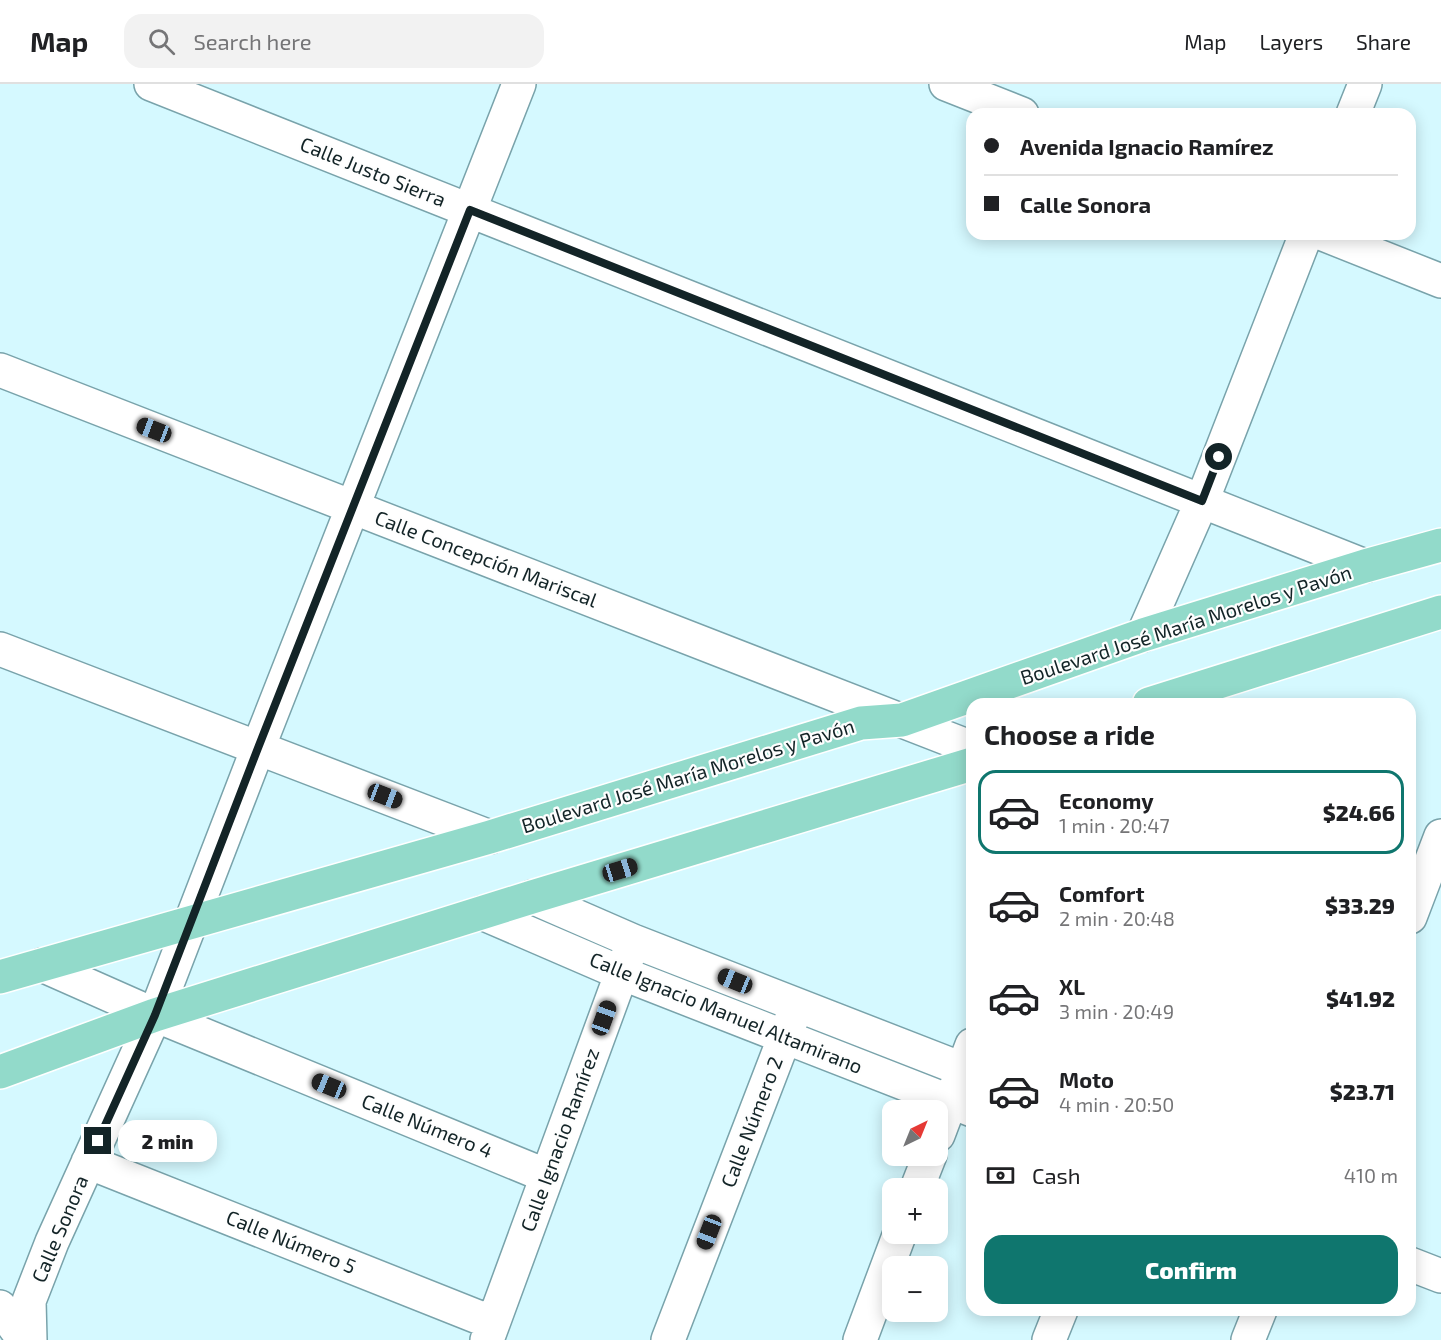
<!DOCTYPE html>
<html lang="en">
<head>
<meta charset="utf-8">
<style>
  body { margin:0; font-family:"Exo 2",sans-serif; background:#f2f2f2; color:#202124; height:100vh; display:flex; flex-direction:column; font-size:22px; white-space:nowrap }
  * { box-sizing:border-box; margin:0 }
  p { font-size:20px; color:#757577 }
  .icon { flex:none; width:33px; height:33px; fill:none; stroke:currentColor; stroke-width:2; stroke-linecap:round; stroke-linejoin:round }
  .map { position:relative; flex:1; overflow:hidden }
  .panel { position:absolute; left:966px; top:614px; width:450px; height:618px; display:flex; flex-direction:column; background:#fff; border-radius:18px; box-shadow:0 3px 15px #0003 }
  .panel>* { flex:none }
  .top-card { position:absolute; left:966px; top:24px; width:450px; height:132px; border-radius:18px; box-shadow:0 3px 15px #0003; display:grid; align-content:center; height:132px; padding:0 18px; background:#fff }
  .needle { width:39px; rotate:43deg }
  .tools { position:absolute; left:882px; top:1016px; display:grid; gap:12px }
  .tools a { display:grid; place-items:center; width:66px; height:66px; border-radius:12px; background:#fff; box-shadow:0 3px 15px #0003; font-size:30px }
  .end { position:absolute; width:27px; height:27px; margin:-14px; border:8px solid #132427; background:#fff; box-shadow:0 0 0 3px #fff }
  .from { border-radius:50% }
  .bubble { position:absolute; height:42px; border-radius:18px; background:#fff; box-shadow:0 3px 15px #0003; font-size:20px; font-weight:800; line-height:42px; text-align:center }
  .car { position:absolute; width:18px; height:36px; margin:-18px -9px; border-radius:8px; box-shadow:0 0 4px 2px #0007; background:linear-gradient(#222 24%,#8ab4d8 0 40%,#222 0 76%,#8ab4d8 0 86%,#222 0) }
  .top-card b { display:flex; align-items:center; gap:21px; height:57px; font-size:22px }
  .top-card b+b { border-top:2px solid #e0e0e0 }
  .top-card i { width:15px; height:15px; background:#202124 }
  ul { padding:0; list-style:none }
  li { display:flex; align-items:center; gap:18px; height:84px; margin:0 12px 9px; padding:0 6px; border:3px solid transparent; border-radius:18px }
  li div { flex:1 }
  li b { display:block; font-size:22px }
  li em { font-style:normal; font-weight:800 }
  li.active { border-color:#0f766e }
  li>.icon { width:54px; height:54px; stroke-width:1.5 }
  h2 { padding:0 18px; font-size:27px; line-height:72px }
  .pay { display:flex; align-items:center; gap:15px; height:66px; padding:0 18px; font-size:22px }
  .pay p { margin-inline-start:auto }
  .cta { display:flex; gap:12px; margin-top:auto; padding:12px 18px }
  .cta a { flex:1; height:69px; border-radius:18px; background:#0f766e; color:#fff; font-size:24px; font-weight:800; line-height:69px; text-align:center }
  header { display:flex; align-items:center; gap:36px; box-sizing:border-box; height:84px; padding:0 30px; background:#fff; border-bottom:2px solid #e0e0e0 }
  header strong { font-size:28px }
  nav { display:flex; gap:33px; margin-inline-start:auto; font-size:21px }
  .search { width:420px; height:54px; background:#f2f2f2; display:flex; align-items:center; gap:15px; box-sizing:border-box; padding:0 21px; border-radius:18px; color:#757577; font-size:22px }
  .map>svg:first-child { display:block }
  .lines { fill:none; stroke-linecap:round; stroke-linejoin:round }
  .minor-casing { stroke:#79a3ab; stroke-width:36 }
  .major-casing { stroke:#fff; stroke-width:36 }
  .minor { stroke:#fff; stroke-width:33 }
  .major { stroke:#92daca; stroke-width:33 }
  .route { stroke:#132427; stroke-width:8 }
  .labels { text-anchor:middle; stroke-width:4.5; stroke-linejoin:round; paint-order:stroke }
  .street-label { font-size:20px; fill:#132427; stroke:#fefefe }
</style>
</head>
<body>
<header>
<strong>Map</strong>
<div class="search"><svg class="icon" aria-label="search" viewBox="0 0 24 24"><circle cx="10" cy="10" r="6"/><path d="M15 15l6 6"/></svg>Search here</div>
<nav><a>Map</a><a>Layers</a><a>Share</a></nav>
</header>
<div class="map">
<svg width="1441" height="1256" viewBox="0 0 1441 1256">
  <rect width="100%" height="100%" fill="#d5f9ff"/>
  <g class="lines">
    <g class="minor-casing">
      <path id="minor" d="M151,0l1214,482
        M946,0l76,30
        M1353,30l12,-30
        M1323,150l118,47
        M0,286l972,378
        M1143,551l59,-134 104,-267
        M0,565l490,188
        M532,813l101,44 339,132
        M482,829l139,60 351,137
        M1410,833l31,-81
        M42,881l113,50 392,161
        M938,1051l34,-90
        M88,1078l405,161
        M917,1104l13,-33
        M1410,1180l31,12
        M0,1223l24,33
        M30,1256l-1,-39 23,-59 103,-227 103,-267 261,-664
        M487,1256l142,-387
        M668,1256l124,-322
        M860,1256l40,-107
        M1049,1256l12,-30
        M1248,1256l12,-30"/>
    </g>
    <g class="major-casing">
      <path id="major" d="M1149,620l292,-92
        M0,893l490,-140 371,-114 41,-3 241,-85 222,-69 76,-21
        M0,988l155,-57 377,-118 440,-133"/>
    </g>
    <use href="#minor" class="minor"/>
    <use href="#major" class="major"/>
  </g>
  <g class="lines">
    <path class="route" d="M98,1057l57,-126 103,-267 212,-538 732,291 17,-44"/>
  </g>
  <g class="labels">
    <g class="street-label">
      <text transform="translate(373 88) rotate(22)" y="7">Calle Justo Sierra</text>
      <text transform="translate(486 475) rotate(21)" y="7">Calle Concepción Mariscal</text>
      <text transform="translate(1186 541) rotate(-18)" y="7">Boulevard José María Morelos y Pavón</text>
      <text transform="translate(688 692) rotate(-17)" y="7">Boulevard José María Morelos y Pavón</text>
      <text transform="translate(726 929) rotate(22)" y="7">Calle Ignacio Manuel Altamirano</text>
      <text transform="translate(752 1038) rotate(-69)" y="7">Calle Número 2</text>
      <text transform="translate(427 1042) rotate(22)" y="7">Calle Número 4</text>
      <text transform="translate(560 1056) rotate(-70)" y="7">Calle Ignacio Ramírez</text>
      <text transform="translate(60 1145) rotate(-67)" y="7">Calle Sonora</text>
      <text transform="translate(291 1158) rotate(22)" y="7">Calle Número 5</text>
    </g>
  </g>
</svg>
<div class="tools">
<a><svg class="needle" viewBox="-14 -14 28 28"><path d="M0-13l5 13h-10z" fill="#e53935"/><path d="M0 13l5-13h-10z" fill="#757577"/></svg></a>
<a>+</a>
<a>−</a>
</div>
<i class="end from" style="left:1219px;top:373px"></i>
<i class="end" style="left:98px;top:1057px"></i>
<div class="bubble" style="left:118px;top:1036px;width:99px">2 min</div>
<i class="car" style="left:154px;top:346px;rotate:291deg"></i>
<i class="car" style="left:385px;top:712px;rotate:111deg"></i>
<i class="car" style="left:620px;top:786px;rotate:73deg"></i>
<i class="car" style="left:735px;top:897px;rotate:292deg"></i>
<i class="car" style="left:604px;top:934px;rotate:20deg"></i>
<i class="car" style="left:329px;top:1002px;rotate:292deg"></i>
<i class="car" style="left:709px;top:1148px;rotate:201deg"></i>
<div class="top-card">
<b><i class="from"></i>Avenida Ignacio Ramírez</b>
<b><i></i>Calle Sonora</b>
</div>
<section class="panel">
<h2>Choose a ride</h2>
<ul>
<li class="active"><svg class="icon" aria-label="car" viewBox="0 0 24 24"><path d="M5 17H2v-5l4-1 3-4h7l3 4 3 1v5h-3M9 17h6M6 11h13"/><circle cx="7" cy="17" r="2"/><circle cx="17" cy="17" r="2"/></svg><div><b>Economy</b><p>1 min · 20:47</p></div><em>$24.66</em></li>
<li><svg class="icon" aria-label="car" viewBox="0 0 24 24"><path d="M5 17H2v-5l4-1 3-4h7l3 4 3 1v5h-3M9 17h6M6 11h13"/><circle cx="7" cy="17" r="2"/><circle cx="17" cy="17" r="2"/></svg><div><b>Comfort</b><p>2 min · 20:48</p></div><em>$33.29</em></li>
<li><svg class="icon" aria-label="car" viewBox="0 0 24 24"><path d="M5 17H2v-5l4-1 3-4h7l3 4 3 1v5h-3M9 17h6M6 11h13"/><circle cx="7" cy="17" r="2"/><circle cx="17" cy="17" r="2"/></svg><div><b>XL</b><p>3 min · 20:49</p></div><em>$41.92</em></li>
<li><svg class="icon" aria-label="car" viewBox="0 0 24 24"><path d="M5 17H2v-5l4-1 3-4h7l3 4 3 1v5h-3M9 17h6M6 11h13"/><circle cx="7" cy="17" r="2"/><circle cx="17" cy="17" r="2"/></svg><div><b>Moto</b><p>4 min · 20:50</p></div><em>$23.71</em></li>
</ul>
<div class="pay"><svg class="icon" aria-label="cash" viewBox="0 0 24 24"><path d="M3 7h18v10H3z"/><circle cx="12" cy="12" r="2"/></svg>Cash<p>410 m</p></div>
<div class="cta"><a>Confirm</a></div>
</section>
</div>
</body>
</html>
